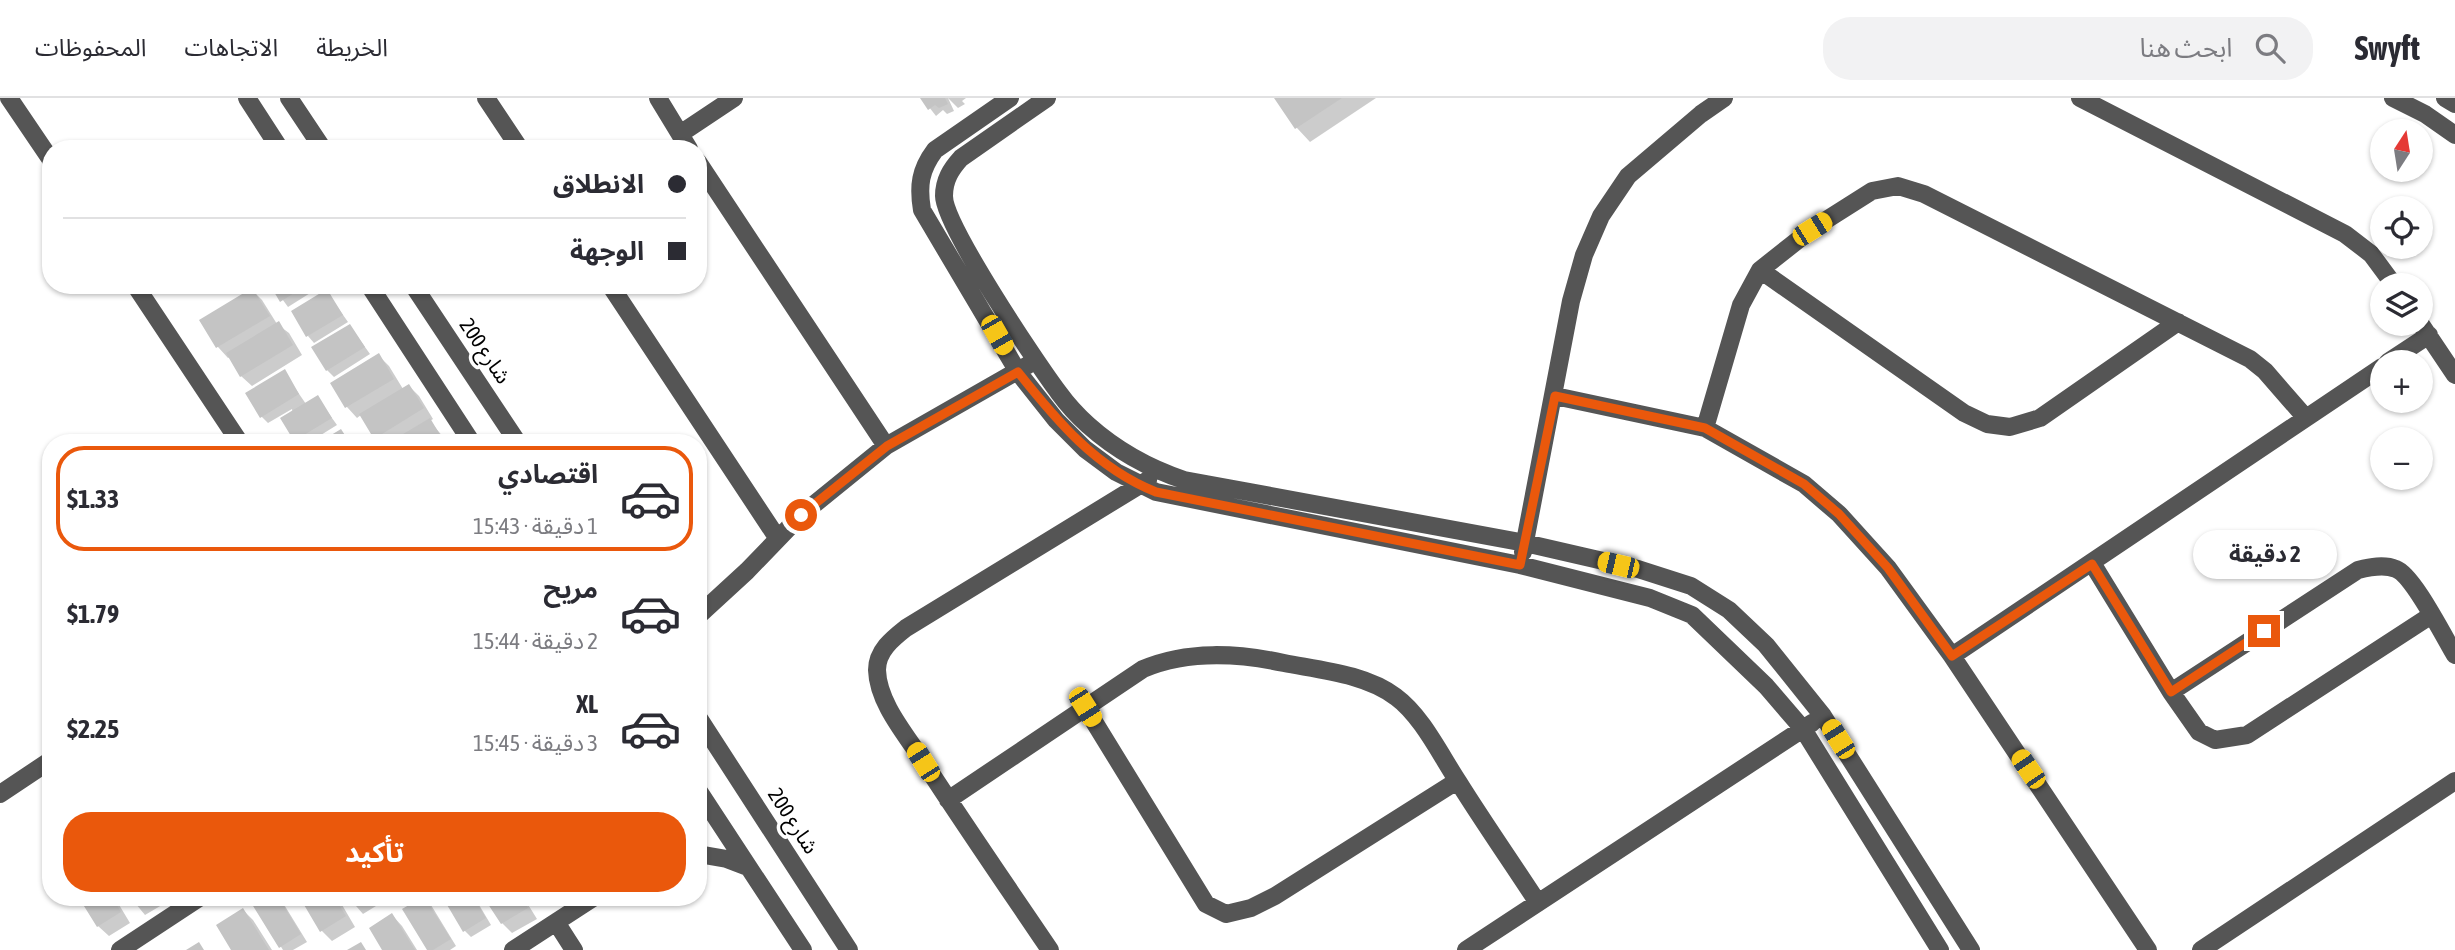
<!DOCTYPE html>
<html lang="ar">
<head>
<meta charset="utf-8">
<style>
  body { margin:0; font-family:"Asap Condensed","Noto Sans Arabic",sans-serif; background:#f2f2f3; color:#2b2b33; direction:rtl; height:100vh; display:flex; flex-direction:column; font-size:26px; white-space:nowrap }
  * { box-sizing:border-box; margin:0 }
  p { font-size:23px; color:#7c7c81 }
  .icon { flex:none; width:38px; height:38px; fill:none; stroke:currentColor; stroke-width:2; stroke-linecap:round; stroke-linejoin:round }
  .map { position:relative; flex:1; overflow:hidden; direction:ltr }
  .side { position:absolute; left:42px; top:336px; width:665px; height:472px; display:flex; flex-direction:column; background:#fff; border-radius:28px; box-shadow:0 2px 5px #0004; direction:rtl }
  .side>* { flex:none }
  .top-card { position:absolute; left:42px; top:42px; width:665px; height:154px; border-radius:28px; box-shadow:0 2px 5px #0004; direction:rtl; display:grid; align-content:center; height:154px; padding:0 21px; background:#fff }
  .needle { width:46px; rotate:12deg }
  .tools { position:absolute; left:2370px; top:21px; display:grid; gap:14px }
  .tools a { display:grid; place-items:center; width:63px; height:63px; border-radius:50%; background:#fff; box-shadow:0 2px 5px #0004; font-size:35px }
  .end { position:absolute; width:32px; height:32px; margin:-16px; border:9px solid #ea580c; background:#fff; box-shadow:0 0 0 4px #fff }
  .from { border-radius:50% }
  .bubble { position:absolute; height:49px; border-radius:24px; background:#fff; box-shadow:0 2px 5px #0004; font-size:23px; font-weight:700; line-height:49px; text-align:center; direction:rtl }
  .car { position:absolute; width:21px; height:42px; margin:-21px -10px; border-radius:9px; box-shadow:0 0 5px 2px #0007; background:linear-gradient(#f5c518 24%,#345 0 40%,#f5c518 0 76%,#345 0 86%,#f5c518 0) }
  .top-card b { display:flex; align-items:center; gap:24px; height:66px; font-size:26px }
  .top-card b+b { border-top:2px solid #e1e1e2 }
  .top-card i { width:18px; height:18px; background:#2b2b33 }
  ul { padding:12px 0 0; list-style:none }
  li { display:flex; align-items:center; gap:21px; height:105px; margin:0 14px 10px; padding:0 7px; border:4px solid transparent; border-radius:28px }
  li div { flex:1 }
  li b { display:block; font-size:26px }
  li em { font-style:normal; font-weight:700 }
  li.active { border-color:#ea580c }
  li>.icon { width:63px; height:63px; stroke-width:1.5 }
  .action { display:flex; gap:14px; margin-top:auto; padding:14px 21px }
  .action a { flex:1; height:80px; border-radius:28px; background:#ea580c; color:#fff; font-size:28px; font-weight:700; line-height:80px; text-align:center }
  header { display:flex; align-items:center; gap:42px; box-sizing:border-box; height:98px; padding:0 35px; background:#fff; border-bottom:2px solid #e1e1e2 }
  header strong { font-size:33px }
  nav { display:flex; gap:38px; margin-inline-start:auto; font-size:24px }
  .search { width:490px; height:63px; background:#f2f2f3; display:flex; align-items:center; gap:18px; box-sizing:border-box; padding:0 24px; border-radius:28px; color:#7c7c81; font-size:26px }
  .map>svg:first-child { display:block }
  .shadow { fill:#0003 }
  .building { fill:#c4c4c4 }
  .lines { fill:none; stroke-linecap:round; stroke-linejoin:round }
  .minor { stroke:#555; stroke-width:18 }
  .route { stroke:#ea580c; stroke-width:9 }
  .labels { text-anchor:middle; stroke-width:7; stroke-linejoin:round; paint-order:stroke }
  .street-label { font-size:21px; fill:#000; stroke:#fff }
</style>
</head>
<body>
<header>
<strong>Swyft</strong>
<div class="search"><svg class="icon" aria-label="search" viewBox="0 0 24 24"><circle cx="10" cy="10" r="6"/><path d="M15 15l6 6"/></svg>ابحث هنا</div>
<nav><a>الخريطة</a><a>الاتجاهات</a><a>المحفوظات</a></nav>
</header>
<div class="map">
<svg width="2455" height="852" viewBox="0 0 2455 852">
  <rect width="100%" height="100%" fill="#fff"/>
  <path class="shadow" d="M922,0h44l-4,3 3,3 -7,4 -10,-10 6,13 -7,3 -4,-4 -7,6z
    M1276,0h100l-66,44 -13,-14z
    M272,187h51l-35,22z
    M252,192l10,10 15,24 12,9 13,22 -50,31 -11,-10 -11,-19 -2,1 -10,-11 -17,-26z
    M327,194l21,30 -34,21 -6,-7z
    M350,228l20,28 -36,23 -7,-7z
    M379,258l10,10 14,23 6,-3 10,10 14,23 -3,2 18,22h-68l-19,-28 -4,3 -10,-11 -15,-23z
    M284,274l22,32 11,-7 20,28 -29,18h-9l-3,-3 -4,-31 -24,14 -7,-7z
    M81,800h34l15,25 -21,13 -11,-10z
    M131,800h34l2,4 -22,13z
    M259,800h21l27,44 -14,8h-10l-30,-48z
    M302,800h36l17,29 -23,14 -10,-10z
    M349,800h40l-26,16z
    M424,800l7,7 25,41 -6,4h-21l-25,-40z
    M445,800h30l16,27 -20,12 -6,-6z
    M487,800h37l13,21 -25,14 -10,-10z
    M243,812l10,10 19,30h-39l-15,-25z
    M392,817l10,11 15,24h-33l-13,-22z"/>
  <path class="building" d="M920,0h25l3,6 -9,4 -4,-3 -7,5z
    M1274,0h68l-47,31z
    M270,187h37l-27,17z
    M252,190l18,28 -54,32 -17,-28z
    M327,191l16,26 -37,22 -15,-26z
    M279,223l14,24 -53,32 -14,-24z
    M350,226l15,23 -39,24 -15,-24z
    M379,255l15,26 -49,29 -15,-25z
    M285,271l14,25 -39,24 -15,-25z
    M409,286l15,24 -50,31 -15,-25z
    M318,297l14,23 -38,23 -14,-23z
    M430,320l15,25h-57z
    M341,331l9,14h-32z
    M79,800h34l8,14 -24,15z
    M129,800h18l-13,8z
    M256,800h23l22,36 -22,14 -29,-47z
    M300,800h35l11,18 -26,16z
    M347,800h15l-11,6z
    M421,800h4l26,41 -18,11h-6l-25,-41z
    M443,800h31l12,20 -23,14z
    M484,800h37l7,10 -27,16z
    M243,810l26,42h-38l-15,-25z
    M392,815l23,37h-33l-13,-22z
    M199,844l5,8h-18z
    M361,844l5,8h-19z"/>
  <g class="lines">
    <path class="minor" d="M9,0l42,62
      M247,0l33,51
      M289,0l34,51
      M486,0l34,51
      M658,0l31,51
      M1010,0l-75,52c-15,20 -17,36 -13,60l96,162 38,48 29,29 31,23 40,20 364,73 130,33 42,17 74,71 37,43 137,221
      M1047,0l-86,60c-10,11 -17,22 -17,38 0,29 93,168 115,197 8,11 19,23 29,32 28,25 60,43 96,55l341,63 113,26 53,17 38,24 37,35 57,71 148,234
      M2080,0l265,136 26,20 23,31
      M2393,0l32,16 30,21
      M2445,0l10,6
      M680,36l54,-36
      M698,64l188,284
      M1760,172l204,143 23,11 23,3 30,-9 138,-96
      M135,187l105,158
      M369,187l103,158
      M413,187l105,158
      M610,187l168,254
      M2420,225l35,52
      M2388,264l41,-27
      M1555,298l150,32 99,56 35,30 49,54 64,88 196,294
      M1705,330l36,-123 19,-35 52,-41 60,-38 26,-5 26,8 326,165 15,12 40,46
      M1523,454l48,-251 13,-46 17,-39 27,-40 73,-62 23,-16
      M2092,465l79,129 28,40 16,8 32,-5 183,-119
      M698,518l49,-45 54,-56 85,-69 142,-81
      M1952,558l430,-289
      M2171,594l187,-122c12,-3 26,-6 38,-1 17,6 48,68 59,86
      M1085,609l121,197 20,10 25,-6 24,-12 182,-115
      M698,619l151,233
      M698,692l105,160
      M0,696l51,-34
      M948,702l195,-131c45,-19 94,-16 141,-6 36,7 82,11 112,34 26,19 45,59 63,86 25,40 53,80 79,120
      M698,756l29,5 21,8
      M556,824l18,28
      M120,852l79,-52
      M513,852l80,-52
      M1050,852c-42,-62 -84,-123 -125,-186 -17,-27 -47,-60 -48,-94 0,-19 15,-31 29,-42l242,-148
      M1466,852l346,-227
      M2201,852l254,-169"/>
  </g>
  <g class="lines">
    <path class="route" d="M801,417l86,-69 131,-74c39,49 78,96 138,120l364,73 35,-169 150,32 99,56 35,30 49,54 64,88 140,-92 79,128 93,-61"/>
  </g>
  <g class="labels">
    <g class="street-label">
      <text transform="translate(485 253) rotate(56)" y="7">شارع 200</text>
      <text transform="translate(793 723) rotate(57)" y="7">شارع 200</text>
    </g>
  </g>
</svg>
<div class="tools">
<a><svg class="needle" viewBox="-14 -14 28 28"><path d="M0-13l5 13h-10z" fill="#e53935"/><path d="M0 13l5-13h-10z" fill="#7c7c81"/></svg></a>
<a><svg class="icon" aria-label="locate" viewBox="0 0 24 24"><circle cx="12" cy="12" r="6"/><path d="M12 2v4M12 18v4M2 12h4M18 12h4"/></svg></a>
<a><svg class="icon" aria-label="layers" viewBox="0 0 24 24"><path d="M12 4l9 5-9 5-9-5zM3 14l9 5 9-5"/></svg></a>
<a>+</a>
<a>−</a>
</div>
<i class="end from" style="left:801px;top:417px"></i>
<i class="end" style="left:2264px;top:533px"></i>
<div class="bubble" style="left:2193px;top:432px;width:144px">2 دقيقة</div>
<i class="car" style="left:1812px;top:131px;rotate:58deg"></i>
<i class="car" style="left:997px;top:237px;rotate:150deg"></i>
<i class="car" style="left:1618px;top:467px;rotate:283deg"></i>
<i class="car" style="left:1085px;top:609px;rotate:148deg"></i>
<i class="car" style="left:1838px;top:641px;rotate:328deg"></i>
<i class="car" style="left:923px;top:664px;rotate:328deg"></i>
<i class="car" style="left:2028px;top:671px;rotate:326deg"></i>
<div class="top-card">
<b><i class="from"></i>الانطلاق</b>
<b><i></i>الوجهة</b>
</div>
<section class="side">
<ul>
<li class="active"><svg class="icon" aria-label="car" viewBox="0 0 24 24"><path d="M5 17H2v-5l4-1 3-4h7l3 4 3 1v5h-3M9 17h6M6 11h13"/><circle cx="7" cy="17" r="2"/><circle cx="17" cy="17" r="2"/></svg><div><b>اقتصادي</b><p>1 دقيقة · 15:43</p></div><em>$1.33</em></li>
<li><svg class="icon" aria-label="car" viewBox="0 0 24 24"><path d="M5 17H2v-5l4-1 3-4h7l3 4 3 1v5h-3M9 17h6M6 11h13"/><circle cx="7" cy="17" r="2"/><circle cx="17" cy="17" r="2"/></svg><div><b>مريح</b><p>2 دقيقة · 15:44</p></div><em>$1.79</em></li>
<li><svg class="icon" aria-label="car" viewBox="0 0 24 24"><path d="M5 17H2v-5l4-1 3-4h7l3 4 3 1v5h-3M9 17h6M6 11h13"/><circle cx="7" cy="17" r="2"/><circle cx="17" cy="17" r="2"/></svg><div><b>XL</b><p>3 دقيقة · 15:45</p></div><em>$2.25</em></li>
</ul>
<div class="action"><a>تأكيد</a></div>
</section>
</div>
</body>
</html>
